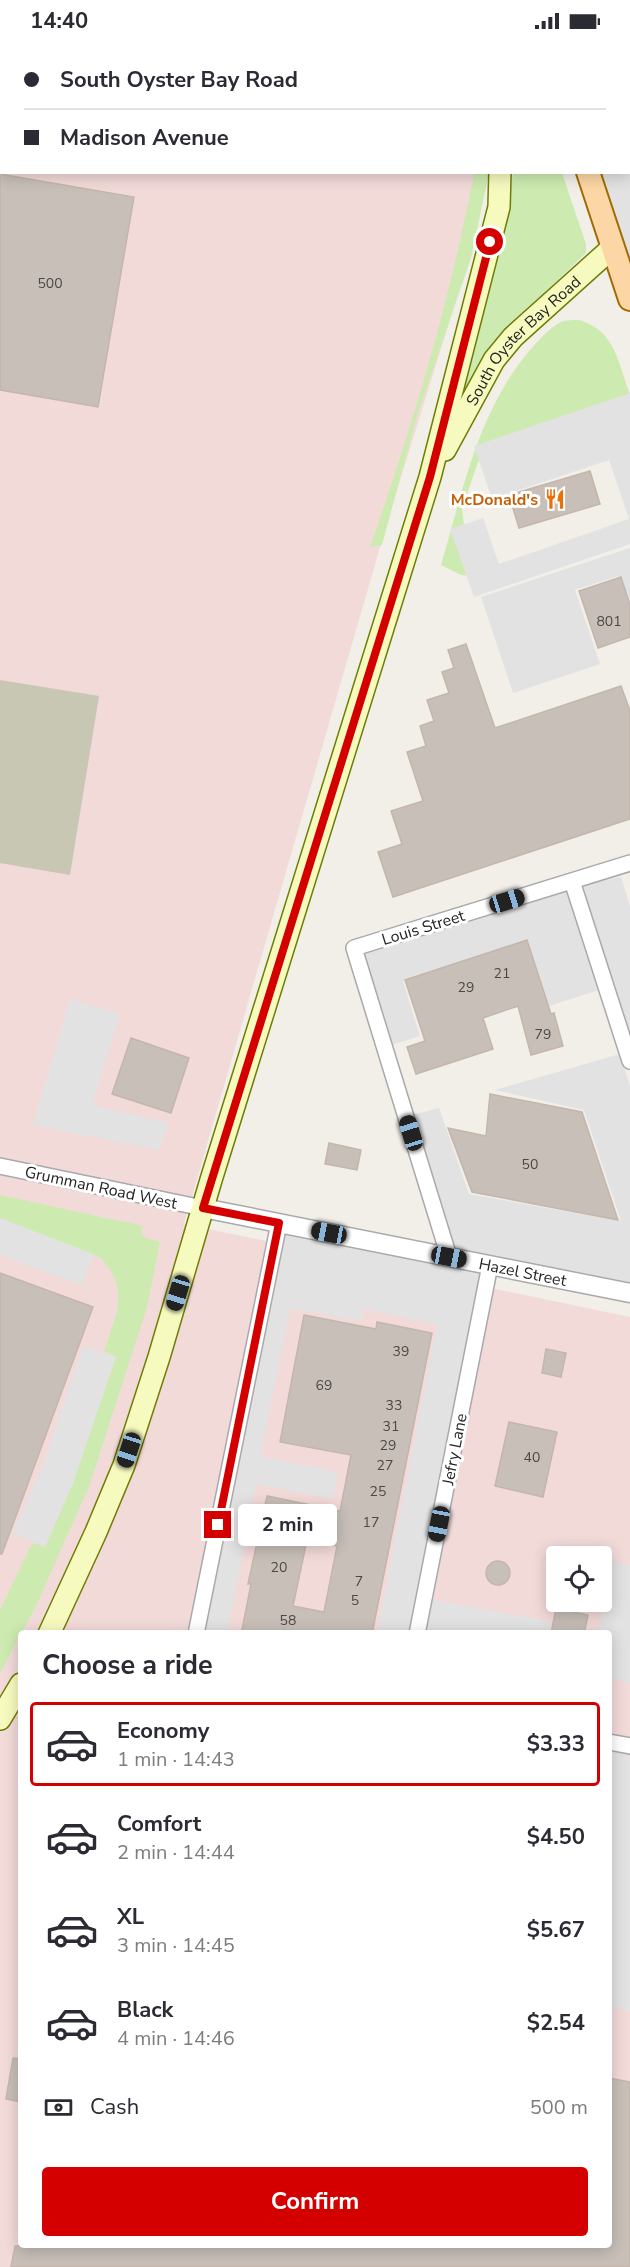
<!DOCTYPE html>
<html lang="en">
<head>
<meta charset="utf-8">
<style>
  body { margin:0; font-family:"Nunito Sans",sans-serif; background:#f7f7f7; color:#2b2b33; height:100vh; display:flex; flex-direction:column; font-size:22px; white-space:nowrap }
  * { box-sizing:border-box; margin:0 }
  p { font-size:20px; color:#7c7c81 }
  .icon { flex:none; width:33px; height:33px; fill:none; stroke:currentColor; stroke-width:2; stroke-linecap:round; stroke-linejoin:round }
  .map { position:relative; flex:1; overflow:hidden }
  .side { position:absolute; left:18px; top:1588px; width:594px; height:618px; display:flex; flex-direction:column; background:#fff; border-radius:6px; box-shadow:0 3px 15px #0003 }
  .side>* { flex:none }
  .hud { position:absolute; left:0px; top:0px; width:630px; height:132px; box-shadow:0 3px 15px #0003; display:grid; align-content:center; height:132px; padding:0 24px; background:#fff }
  .controls { position:absolute; left:546px; top:1504px; display:grid; gap:12px }
  .controls a { display:grid; place-items:center; width:66px; height:66px; border-radius:6px; background:#fff; box-shadow:0 3px 15px #0003; font-size:30px }
  .end { position:absolute; width:27px; height:27px; margin:-14px; border:8px solid #d40000; background:#fff; box-shadow:0 0 0 3px #fff }
  .from { border-radius:50% }
  .bubble { position:absolute; height:42px; border-radius:6px; background:#fff; box-shadow:0 3px 15px #0003; font-size:20px; font-weight:700; line-height:42px; text-align:center }
  .car { position:absolute; width:18px; height:36px; margin:-18px -9px; border-radius:8px; box-shadow:0 0 4px 2px #0007; background:linear-gradient(#222 24%,#8ab4d8 0 40%,#222 0 76%,#8ab4d8 0 86%,#222 0) }
  .hud b { display:flex; align-items:center; gap:21px; height:57px; font-size:22px }
  .hud b+b { border-top:2px solid #e1e1e2 }
  .hud i { width:15px; height:15px; background:#2b2b33 }
  ul { padding:0; list-style:none }
  li { display:flex; align-items:center; gap:18px; height:84px; margin:0 12px 9px; padding:0 12px; border:3px solid transparent; border-radius:6px }
  li div { flex:1 }
  li b { display:block; font-size:22px }
  li em { font-style:normal; font-weight:700 }
  li.on { border-color:#d40000 }
  li>.icon { width:54px; height:54px; stroke-width:1.5 }
  h2 { padding:0 24px; font-size:27px; line-height:72px }
  .pay { display:flex; align-items:center; gap:15px; height:66px; padding:0 24px; font-size:22px }
  .pay p { margin-inline-start:auto }
  .action { display:flex; gap:12px; margin-top:auto; padding:12px 24px }
  .action a { flex:1; height:69px; border-radius:6px; background:#d40000; color:#fff; font-size:24px; font-weight:700; line-height:69px; text-align:center }
  .status { display:flex; justify-content:space-between; align-items:center; height:42px; padding:0 30px; background:#fff; direction:ltr }
  .status svg { height:16px; fill:currentColor }
  .map>svg:first-child { display:block }
  .commercial { fill:#f2dad9; fill-rule:evenodd }
  .construction { fill:#c7c7b4 }
  .grass { fill:#cdebb0 }
  .parking { fill:#e2e2e2 }
  .building { fill:#c7bfb8; stroke:#c4b6ab; stroke-width:1.5; fill-rule:evenodd }
  .lines { fill:none; stroke-linecap:round; stroke-linejoin:round }
  .minor-casing { stroke:#a9a9a9; stroke-width:18 }
  .tertiary-casing { stroke:#a9a9a9; stroke-width:21 }
  .secondary-casing { stroke:#707d05; stroke-width:24 }
  .primary-casing { stroke:#a06b00; stroke-width:26 }
  .minor { stroke:#fff; stroke-width:15 }
  .tertiary { stroke:#fff; stroke-width:18 }
  .secondary { stroke:#f7fabf; stroke-width:21 }
  .primary { stroke:#fcd6a4; stroke-width:22 }
  .route { stroke:#d40000; stroke-width:8 }
  .labels { text-anchor:middle; stroke-width:6; stroke-linejoin:round; paint-order:stroke }
  .number-label { font-size:14px; fill:#4b4948 }
  .street-label { font-size:16px; fill:#222; stroke:#fff }
  .food-label { font-size:16px; font-weight:bold; fill:#c56008; stroke:#fff; text-anchor:end }
</style>
</head>
<body>
<div class="status"><b>14:40</b><svg viewBox="0 0 49 12"><path d="M0 12V9h3v3zM5 12V6h3v6zM10 12V3h3v9zM15 12V0h3v12zM26 1h20v11H26zM47 4h2v5h-2z"/></svg></div>
<div class="map">
<svg width="630" height="2225" viewBox="0 0 630 2225">
  <rect width="100%" height="100%" fill="#f2efe9"/>
  <path class="commercial" d="M0,0h484l-482,2v128l475,1 -5,76 -80,257 -208,718 446,93v950h-630zM556,1515h46v45h-46zM21,1592h588v612h-588z"/>
  <path class="construction" d="M0,638l99,16 -29,179 -70,-12z"/>
  <path class="grass" d="M474,131h15l-18,85 -54,158 -35,129 -12,2c43,-123 80,-247 104,-374z
    M513,131h49l24,71v9l-84,80 -42,65 46,-181z
    M579,278c37,11 39,43 51,75l-152,67 -16,47 8,67 -9,-1 -20,-10c22,-75 37,-154 89,-215 8,-9 20,-23 31,-28 5,-2 13,-2 18,-2z
    M0,1153l143,31 -2,6 3,5 16,5 -13,65 -57,177 -54,122 -36,67v-63l31,-65 4,-2 10,4 28,-64 42,-126 -11,-6c12,-39 27,-59 -3,-93l-101,-40z"/>
  <path class="parking" d="M549,0h81v238l-38,-107 36,-1v-128z
    M630,351v151l-156,53 -24,-68 33,-11 16,46 130,-45 -20,-59 -117,39 -18,-53z
    M630,506v64l-12,-36 -43,14 25,74 -87,29 -32,-96z
    M621,835l9,29v139l-52,-159z
    M571,844l34,102 -59,19 -22,-66 -121,40 17,55 -28,9 -30,-92z
    M70,957l50,15 -28,91 77,18 -10,27 -126,-25z
    M620,1012l10,32v205l-180,-35 -38,-141 27,-7 30,86 152,27 -37,-111 -89,-20z
    M0,1176l93,36 -11,31 -82,-30z
    M282,1188l203,40 -71,363h-37l60,-309 -73,-15 -3,12 -71,-13 -30,148 78,16 -5,27 -77,-15 -29,149 -24,1z
    M83,1304l33,11 -43,126 -28,64 -32,-14 29,-65z
    M614,1519l16,4v118l-21,-5v-44l-11,-1z
    M429,1557l122,23 -2,11 -127,1z
    M609,1710l21,4v255l-21,-4z"/>
  <path class="building" d="M0,132l134,23 -36,210 -98,-17z
    M590,429l10,33 -81,24 -10,-33z
    M621,535l9,28v32l-32,11 -19,-57z
    M466,602l29,84 126,-42 9,25v108l-237,78 -15,-45 24,-8 -11,-33 32,-10 -16,-49 19,-6 -6,-20 14,-5 -7,-21 22,-7 -7,-21 12,-4 -6,-18z
    M527,898l24,74 3,-1 9,33 -32,9 -13,-49 -35,12 10,31 -77,25 -9,-27 18,-6 -20,-61z
    M131,996l58,20 -18,55 -59,-19z
    M490,1052l92,18 36,108 -146,-28 -24,-64 38,8z
    M329,1101l32,7 -4,20 -32,-6z
    M0,1231l93,34 -91,247h-2z
    M304,1273l72,14 1,-7 55,11 -60,301h-114l-16,-4 9,-46h-3l19,-88 73,15 11,-56 -71,-13zM307,1498l30,6 -13,66 -31,-6z
    M546,1307l20,4 -5,24 -19,-4z
    M509,1380l48,10 -14,65 -48,-11z
    M486 1531a12 12 0 1 1 24 0a12 12 0 1 1-24 0Z
    M556,1566l32,7 -4,19h-33z
    M13,2016l8,1v43l-15,-3z
    M609,2036l21,4v185h-619l4,-21h594z"/>
  <g class="lines">
    <g class="minor-casing">
      <path id="minor" d="M572,839l58,180
        M0,1124l203,42
        M449,1215l-95,-309 276,-85
        M196,1592l83,-411
        M417,1592l73,-369
        M609,1700l21,4"/>
    </g>
    <g class="tertiary-casing">
      <g id="tertiary">
        <path id="s1" d="M203,1166l427,85"/>
      </g>
    </g>
    <g class="secondary-casing">
      <g id="secondary">
        <path d="M503,2v-2"/>
        <path id="s2" d="M445,408l49,-90 19,-23 100,-90"/>
        <path d="M49,1592l47,-102 28,-67 35,-108 52,-177 219,-703 69,-270 1,-35"/>
        <path d="M0,1677l21,-35"/>
      </g>
    </g>
    <g class="primary-casing">
      <path id="primary" d="M545,0v2
        M588,130l42,127"/>
    </g>
    <use href="#minor" class="minor"/>
    <use href="#tertiary" class="tertiary"/>
    <use href="#secondary" class="secondary"/>
    <use href="#primary" class="primary"/>
  </g>
  <g class="lines">
    <path class="route" d="M218,1483l61,-302 -76,-15 227,-731 60,-235"/>
  </g>
  <defs>
    <g id="restaurant-bare" transform="scale(1.62)"><path d="M-5-6h1v4h1v-4h1v4h1v-4h1v5L-1.5 .5V6h-2V.5L-5-1ZM5-6V6H3V1.5H1.5Q1.5-4 5-6Z" fill="#e8710a" stroke="#fff" stroke-width="2.5" paint-order="stroke"/></g>
  </defs>
  <g fill-rule="evenodd">
    <use href="#restaurant-bare" x="555" y="457"/>
  </g>
  <g class="labels">
    <g class="number-label">
      <text x="50" y="246">500</text>
      <text x="609" y="584">801</text>
      <text x="502" y="936">21</text>
      <text x="466" y="950">29</text>
      <text x="543" y="997">79</text>
      <text x="530" y="1127">50</text>
      <text x="401" y="1314">39</text>
      <text x="324" y="1348">69</text>
      <text x="394" y="1368">33</text>
      <text x="391" y="1389">31</text>
      <text x="388" y="1408">29</text>
      <text x="532" y="1420">40</text>
      <text x="385" y="1428">27</text>
      <text x="378" y="1454">25</text>
      <text x="371" y="1485">17</text>
      <text x="279" y="1530">20</text>
      <text x="359" y="1544">7</text>
      <text x="355" y="1563">5</text>
      <text x="288" y="1583">58</text>
    </g>
    <g class="street-label">
      <text dy="6" stroke="none"><textPath href="#s2" startOffset="136">South Oyster Bay Road</textPath></text>
      <text transform="translate(423 885) rotate(-17)" y="6">Louis Street</text>
      <text transform="translate(101 1145) rotate(12)" y="6">Grumman Road West</text>
      <text dy="6" stroke="none"><textPath href="#s1" startOffset="326">Hazel Street</textPath></text>
      <text transform="translate(454 1407) rotate(-79)" y="6">Jefry Lane</text>
    </g>
    <g class="food-label">
      <text x="538" y="463">McDonald's</text>
    </g>
  </g>
</svg>
<div class="controls">
<a><svg class="icon" aria-label="locate" viewBox="0 0 24 24"><circle cx="12" cy="12" r="6"/><path d="M12 2v4M12 18v4M2 12h4M18 12h4"/></svg></a>
</div>
<i class="end from" style="left:490px;top:200px"></i>
<i class="end" style="left:218px;top:1483px"></i>
<div class="bubble" style="left:238px;top:1462px;width:99px">2 min</div>
<i class="car" style="left:507px;top:859px;rotate:73deg"></i>
<i class="car" style="left:411px;top:1091px;rotate:343deg"></i>
<i class="car" style="left:329px;top:1191px;rotate:281deg"></i>
<i class="car" style="left:449px;top:1215px;rotate:101deg"></i>
<i class="car" style="left:178px;top:1251px;rotate:197deg"></i>
<i class="car" style="left:129px;top:1408px;rotate:198deg"></i>
<i class="car" style="left:439px;top:1482px;rotate:191deg"></i>
<div class="hud">
<b><i class="from"></i>South Oyster Bay Road</b>
<b><i></i>Madison Avenue</b>
</div>
<section class="side">
<h2>Choose a ride</h2>
<ul>
<li class="on"><svg class="icon" aria-label="car" viewBox="0 0 24 24"><path d="M5 17H2v-5l4-1 3-4h7l3 4 3 1v5h-3M9 17h6M6 11h13"/><circle cx="7" cy="17" r="2"/><circle cx="17" cy="17" r="2"/></svg><div><b>Economy</b><p>1 min · 14:43</p></div><em>$3.33</em></li>
<li><svg class="icon" aria-label="car" viewBox="0 0 24 24"><path d="M5 17H2v-5l4-1 3-4h7l3 4 3 1v5h-3M9 17h6M6 11h13"/><circle cx="7" cy="17" r="2"/><circle cx="17" cy="17" r="2"/></svg><div><b>Comfort</b><p>2 min · 14:44</p></div><em>$4.50</em></li>
<li><svg class="icon" aria-label="car" viewBox="0 0 24 24"><path d="M5 17H2v-5l4-1 3-4h7l3 4 3 1v5h-3M9 17h6M6 11h13"/><circle cx="7" cy="17" r="2"/><circle cx="17" cy="17" r="2"/></svg><div><b>XL</b><p>3 min · 14:45</p></div><em>$5.67</em></li>
<li><svg class="icon" aria-label="car" viewBox="0 0 24 24"><path d="M5 17H2v-5l4-1 3-4h7l3 4 3 1v5h-3M9 17h6M6 11h13"/><circle cx="7" cy="17" r="2"/><circle cx="17" cy="17" r="2"/></svg><div><b>Black</b><p>4 min · 14:46</p></div><em>$2.54</em></li>
</ul>
<div class="pay"><svg class="icon" aria-label="cash" viewBox="0 0 24 24"><path d="M3 7h18v10H3z"/><circle cx="12" cy="12" r="2"/></svg>Cash<p>500 m</p></div>
<div class="action"><a>Confirm</a></div>
</section>
</div>
</body>
</html>
